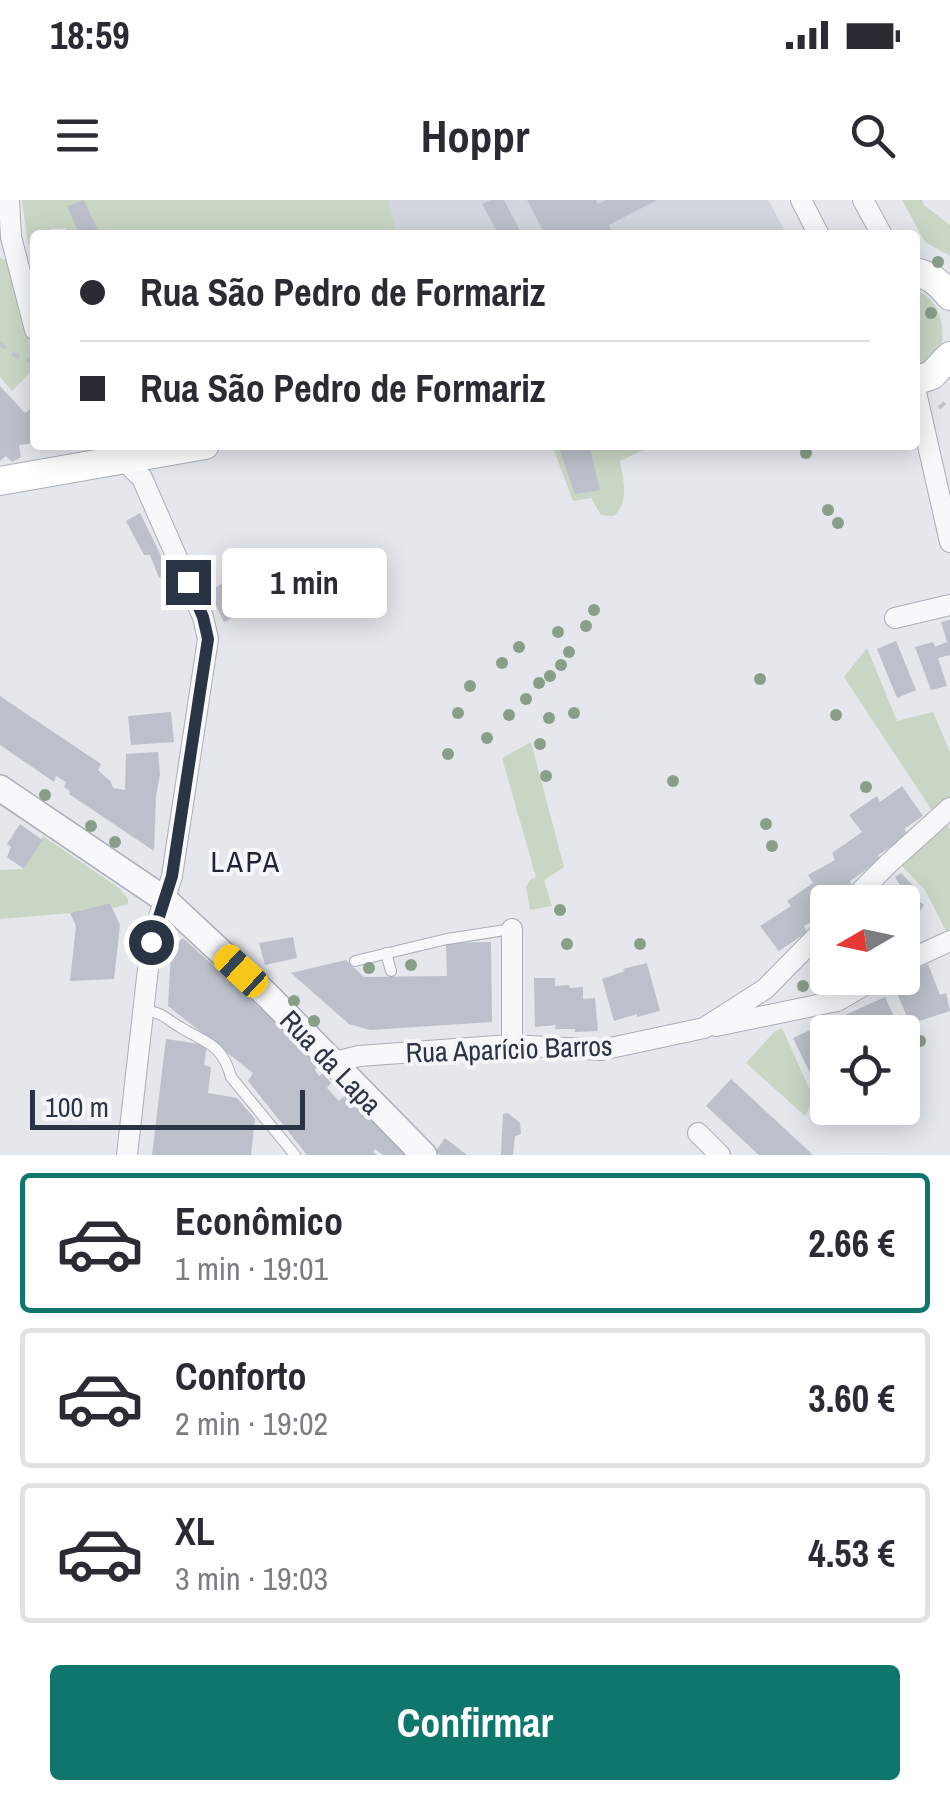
<!DOCTYPE html>
<html lang="pt">
<head>
<meta charset="utf-8">
<style>
  body { margin:0; font-family:"Archivo Narrow",sans-serif; background:#f7f7f7; color:#2b2b33; height:100vh; display:flex; flex-direction:column; font-size:38px; white-space:nowrap }
  * { box-sizing:border-box; margin:0 }
  p { font-size:32px; color:#7c7c81 }
  .icon { flex:none; width:55px; height:55px; fill:none; stroke:currentColor; stroke-width:2; stroke-linecap:round; stroke-linejoin:round }
  .map { position:relative; height:955px; overflow:hidden }
  .panel { display:flex; flex-direction:column; background:#fff; flex:1 }
  .panel>* { flex:none }
  .hud { position:absolute; left:30px; top:30px; width:890px; height:220px; border-radius:10px; box-shadow:0 5px 25px #0003; display:grid; align-content:center; height:220px; padding:0 50px; background:#fff }
  .needle { width:65px; rotate:261deg }
  .controls { position:absolute; left:810px; top:685px; display:grid; gap:20px }
  .controls a { display:grid; place-items:center; width:110px; height:110px; border-radius:10px; background:#fff; box-shadow:0 5px 25px #0003; font-size:50px }
  .scale { position:absolute; left:30px; bottom:25px; width:275px; box-sizing:border-box; padding-left:10px; border:5px solid #2b3445; border-top:0; font-size:28px; line-height:35px; white-space:nowrap; color:#2b3445; -webkit-text-stroke:8px #f4f6f9; paint-order:stroke }
  .end { position:absolute; width:45px; height:45px; margin:-22px; border:12px solid #2b3445; background:#fff; box-shadow:0 0 0 5px #fff }
  .from { border-radius:50% }
  .bubble { position:absolute; height:70px; border-radius:10px; background:#fff; box-shadow:0 5px 25px #0003; font-size:32px; font-weight:800; line-height:70px; text-align:center }
  .car { position:absolute; width:30px; height:60px; margin:-30px -15px; border-radius:12px; box-shadow:0 0 8px 2px #0007; background:linear-gradient(#f5c518 24%,#345 0 40%,#f5c518 0 76%,#345 0 86%,#f5c518 0) }
  .hud b { display:flex; align-items:center; gap:35px; height:95px; font-size:38px }
  .hud b+b { border-top:2px solid #e1e1e2 }
  .hud i { width:25px; height:25px; background:#2b2b33 }
  ul { padding:18px 0 0; list-style:none }
  li { display:flex; align-items:center; gap:30px; height:140px; margin:0 20px 15px; padding:0 30px; border:5px solid #e1e1e2; border-radius:10px }
  li div { flex:1 }
  li b { display:block; font-size:38px }
  li em { font-style:normal; font-weight:800 }
  li.current { border-color:#0f766e }
  li>.icon { width:90px; height:90px; stroke-width:1.5 }
  .primary-button { display:flex; gap:20px; margin-top:auto; padding:20px 50px }
  .primary-button a { flex:1; height:115px; border-radius:10px; background:#0f766e; color:#fff; font-size:40px; font-weight:800; line-height:115px; text-align:center }
  .status { display:flex; justify-content:space-between; align-items:center; height:70px; padding:0 50px; background:#fff; direction:ltr }
  .status svg { height:28px; fill:currentColor }
  header { display:flex; justify-content:space-between; align-items:center; height:130px; padding:0 50px; background:#fff; font-size:45px; font-weight:800 }
  .map>svg:first-child { display:block }
  .built { fill:#d2d6de }
  .green { fill:#c9d6c5 }
  .building { fill:#bbc0ca }
  .lines { fill:none; stroke-linecap:round; stroke-linejoin:round }
  .service-casing { stroke:#a9aeb7; stroke-width:12 }
  .minor-casing { stroke:#a9aeb7; stroke-width:22 }
  .tertiary-casing { stroke:#a9aeb7; stroke-width:28 }
  .secondary-casing { stroke:#a9aeb7; stroke-width:30 }
  .path { stroke:#c2c5cb; stroke-width:4; stroke-dasharray:8 8; stroke-linecap:butt }
  .service { stroke:#f7f8fa; stroke-width:10 }
  .minor { stroke:#f7f8fa; stroke-width:20 }
  .tertiary { stroke:#f7f8fa; stroke-width:25 }
  .secondary { stroke:#fff; stroke-width:28 }
  .tree { fill:#899d89 }
  .route { stroke:#2b3445; stroke-width:12 }
  .labels { text-anchor:middle; stroke-width:8; stroke-linejoin:round; paint-order:stroke }
  .street-label { font-size:28px; fill:#2b3445; stroke:#f4f6f9 }
  .neighbourhood-label { font-size:30px; letter-spacing:2.5px; fill:#1d2536; stroke:#f4f6f9 }
</style>
</head>
<body>
<div class="status"><b>18:59</b><svg viewBox="0 0 49 12"><path d="M0 12V9h3v3zM5 12V6h3v6zM10 12V3h3v9zM15 12V0h3v12zM26 1h20v11H26zM47 4h2v5h-2z"/></svg></div>
<header><svg class="icon" aria-label="menu" viewBox="0 0 24 24"><path d="M4 6h16M4 12h16M4 18h16"/></svg>Hoppr<svg class="icon" aria-label="search" viewBox="0 0 24 24"><circle cx="10" cy="10" r="6"/><path d="M15 15l6 6"/></svg></header>
<div class="map">
<svg width="950" height="955" viewBox="0 0 950 955">
  <rect width="100%" height="100%" fill="#e4e7ec"/>
  <path class="built" d="M372,0h396l19,35h-409z"/>
  <path class="green" d="M22,0h366l9,35h-297l-16,-34 -4,34h-13l-1,-7 -16,1 1,6h-16v5l-7,5z
    M902,0h20l2,5 26,20v31l-25,-14z
    M0,58l8,2 24,94 1,16 -21,21 -12,-14z
    M915,90c26,8 35,45 21,68 -5,5 -15,9 -21,14z
    M552,245h102l-34,16c3,19 10,40 -6,55l-13,-1 -10,-17 -18,3z
    M867,448l30,73 36,-9 17,40v50l-17,10 -89,-135z
    M531,542l33,125 -20,13 8,26 -22,4 -4,-23 4,-7 6,-3 -34,-119z
    M946,621l4,9v99l-4,2 -21,-41 -23,-24z
    M43,636l76,52 9,11v5l-15,4 -3,-5 -40,10 -70,6v-49l24,-1z
    M782,828l32,71 -9,17 -59,-53 28,-31z"/>
  <path class="building" d="M84,0l16,35h-20l-13,-29z
    M491,0h13l16,31 -8,4h-13l-17,-31z
    M527,0h69l2,4 8,-4h51l-48,25 5,10h-69z
    M0,186l25,27 10,-7v37l-16,2 2,12 -9,5 -6,-6 -6,5z
    M558,245h31l11,45 -25,4z
    M140,313l29,59 -10,6 -9,-23h-6l-18,-34z
    M233,349l32,32 -9,26 -32,15 -15,-31 30,-17 -9,-12z
    M950,420v35l-12,3 9,28 -16,4 -16,-43 18,-5 2,5 12,-5 -6,-20z
    M896,441l20,49 -19,8 -20,-49z
    M0,496l101,68 -3,6 13,12 2,6 12,2 1,-36 32,-2 2,22 -4,22 -2,55 -85,-57 1,-3 -6,-4 2,-5 -10,-6 -2,6 -54,-37z
    M171,512l3,30 -43,3 -3,-29z
    M902,586l21,30 -19,13 5,6 -31,20 2,5 -30,21 3,7 -25,14v10l-24,14 3,6 -28,19 -19,-25 31,-20 -4,-5 26,-18 -5,-8 27,-15 -3,-7 30,-21 -13,-17 28,-19 3,6z
    M20,624l22,16 -18,29 -17,-12 4,-10 -4,-3z
    M901,673l19,19 -7,5 11,8 -6,9 -10,-6 -6,10v-16h-11l12,-12 -8,-13z
    M110,703l10,22 -6,54 -44,2 6,-55 -6,-13z
    M293,737l4,21 -32,7 -6,-22z
    M183,738l88,80 3,-5 16,16 -3,5 31,31 -3,5 4,6 4,-3 8,10 -4,5 12,13 8,-7 61,61h-25l-8,-6 -2,3 4,3h-70l-59,-74 5,-8 -85,-67 3,-57z
    M491,742l1,80 -122,8 -21,-6 -58,-51 55,-13 18,17 83,-1 -1,-33z
    M647,763l13,48 -23,6v-3l-23,7 -12,-42 23,-8 -2,-2z
    M928,764l12,31 6,-2 4,18 -40,13 -19,-45 11,-1v-4z
    M534,778h21v8l14,-1 1,3 13,-1v12l12,-1 3,33 -23,1v-3h-20l1,-4 -21,2z
    M885,797l16,35h-48l-8,-17z
    M832,820l5,12h-9v35l-17,8 -18,-37z
    M166,839l41,6 -3,20 7,2 -3,26 29,5 18,21 -4,36h-99z
    M731,879l82,76h-54l-53,-49z
    M508,913l12,10 1,11 -6,2 -2,19h-12l2,-41z
    M445,938l22,17h-27l-4,-4z"/>
  <g class="lines">
    <g class="service-casing">
      <path id="service" d="M386,753l5,18
        M355,761l92,-22 65,-10
        M143,810c21,3 20,7 37,17 25,16 42,16 51,50l64,78"/>
    </g>
    <g class="minor-casing">
      <path id="minor" d="M9,0l2,37 24,93
        M801,0l18,35
        M863,0l19,35
        M915,188l35,154
        M108,245l34,33 61,139 5,22 -36,237 -21,66 -24,213
        M895,418l55,-13
        M850,702l39,-39 61,-55
        M512,729v116
        M902,763l48,-22
        M716,826l121,-25 40,-23
        M331,863l28,-7 153,-11 89,5 103,-22 61,-39 63,-64
        M698,933l22,22"/>
    </g>
    <g class="tertiary-casing">
      <path id="tertiary" d="M0,588l164,111 103,96 157,160"/>
    </g>
    <g class="secondary-casing">
      <path id="secondary" d="M915,72c16,3 25,12 35,24
        M915,181l17,-6 18,-19
        M0,281l205,-36"/>
    </g>
    <path class="path" d="M0,143c10,10 21,17 35,19
      M939,208l11,-10"/>
    <use href="#service" class="service"/>
    <use href="#minor" class="minor"/>
    <use href="#tertiary" class="tertiary"/>
    <use href="#secondary" class="secondary"/>
  </g>
  <g class="tree">
    <circle cx="938" cy="62" r="6"/>
    <circle cx="931" cy="113" r="6"/>
    <circle cx="806" cy="253" r="6"/>
    <circle cx="828" cy="310" r="6"/>
    <circle cx="838" cy="323" r="6"/>
    <circle cx="594" cy="410" r="6"/>
    <circle cx="586" cy="426" r="6"/>
    <circle cx="558" cy="432" r="6"/>
    <circle cx="519" cy="447" r="6"/>
    <circle cx="569" cy="452" r="6"/>
    <circle cx="502" cy="463" r="6"/>
    <circle cx="561" cy="465" r="6"/>
    <circle cx="550" cy="476" r="6"/>
    <circle cx="760" cy="479" r="6"/>
    <circle cx="539" cy="483" r="6"/>
    <circle cx="470" cy="486" r="6"/>
    <circle cx="526" cy="499" r="6"/>
    <circle cx="458" cy="513" r="6"/>
    <circle cx="574" cy="513" r="6"/>
    <circle cx="509" cy="515" r="6"/>
    <circle cx="836" cy="515" r="6"/>
    <circle cx="549" cy="518" r="6"/>
    <circle cx="487" cy="538" r="6"/>
    <circle cx="540" cy="544" r="6"/>
    <circle cx="448" cy="554" r="6"/>
    <circle cx="546" cy="576" r="6"/>
    <circle cx="673" cy="581" r="6"/>
    <circle cx="866" cy="587" r="6"/>
    <circle cx="45" cy="595" r="6"/>
    <circle cx="766" cy="624" r="6"/>
    <circle cx="91" cy="626" r="6"/>
    <circle cx="115" cy="642" r="6"/>
    <circle cx="772" cy="646" r="6"/>
    <circle cx="560" cy="710" r="6"/>
    <circle cx="567" cy="744" r="6"/>
    <circle cx="640" cy="744" r="6"/>
    <circle cx="411" cy="765" r="6"/>
    <circle cx="369" cy="768" r="6"/>
    <circle cx="803" cy="786" r="6"/>
    <circle cx="294" cy="801" r="6"/>
    <circle cx="314" cy="821" r="6"/>
    <circle cx="920" cy="841" r="6"/>
  </g>
  <g class="lines">
    <path class="route" d="M151,742l21,-66 36,-237 -5,-22 -15,-35"/>
  </g>
  <g class="labels">
    <g class="street-label">
      <text transform="translate(509 849) rotate(-2)" y="10">Rua Aparício Barros</text>
      <text transform="translate(331 862) rotate(46)" y="10">Rua da Lapa</text>
    </g>
    <g class="neighbourhood-label">
      <text x="246" y="672">LAPA</text>
    </g>
  </g>
</svg>
<div class="controls">
<a><svg class="needle" viewBox="-14 -14 28 28"><path d="M0-13l5 13h-10z" fill="#e53935"/><path d="M0 13l5-13h-10z" fill="#7c7c81"/></svg></a>
<a><svg class="icon" aria-label="locate" viewBox="0 0 24 24"><circle cx="12" cy="12" r="6"/><path d="M12 2v4M12 18v4M2 12h4M18 12h4"/></svg></a>
</div>
<div class="scale">100 m</div>
<i class="end from" style="left:151px;top:742px"></i>
<i class="end" style="left:188px;top:382px"></i>
<div class="bubble" style="left:222px;top:348px;width:165px">1 min</div>
<i class="car" style="left:241px;top:771px;rotate:313deg"></i>
<div class="hud">
<b><i class="from"></i>Rua São Pedro de Formariz</b>
<b><i></i>Rua São Pedro de Formariz</b>
</div>
</div>
<section class="panel">
<ul>
<li class="current"><svg class="icon" aria-label="car" viewBox="0 0 24 24"><path d="M5 17H2v-5l4-1 3-4h7l3 4 3 1v5h-3M9 17h6M6 11h13"/><circle cx="7" cy="17" r="2"/><circle cx="17" cy="17" r="2"/></svg><div><b>Econômico</b><p>1 min · 19:01</p></div><em>2.66 €</em></li>
<li><svg class="icon" aria-label="car" viewBox="0 0 24 24"><path d="M5 17H2v-5l4-1 3-4h7l3 4 3 1v5h-3M9 17h6M6 11h13"/><circle cx="7" cy="17" r="2"/><circle cx="17" cy="17" r="2"/></svg><div><b>Conforto</b><p>2 min · 19:02</p></div><em>3.60 €</em></li>
<li><svg class="icon" aria-label="car" viewBox="0 0 24 24"><path d="M5 17H2v-5l4-1 3-4h7l3 4 3 1v5h-3M9 17h6M6 11h13"/><circle cx="7" cy="17" r="2"/><circle cx="17" cy="17" r="2"/></svg><div><b>XL</b><p>3 min · 19:03</p></div><em>4.53 €</em></li>
</ul>
<div class="primary-button"><a>Confirmar</a></div>
</section>
</body>
</html>
